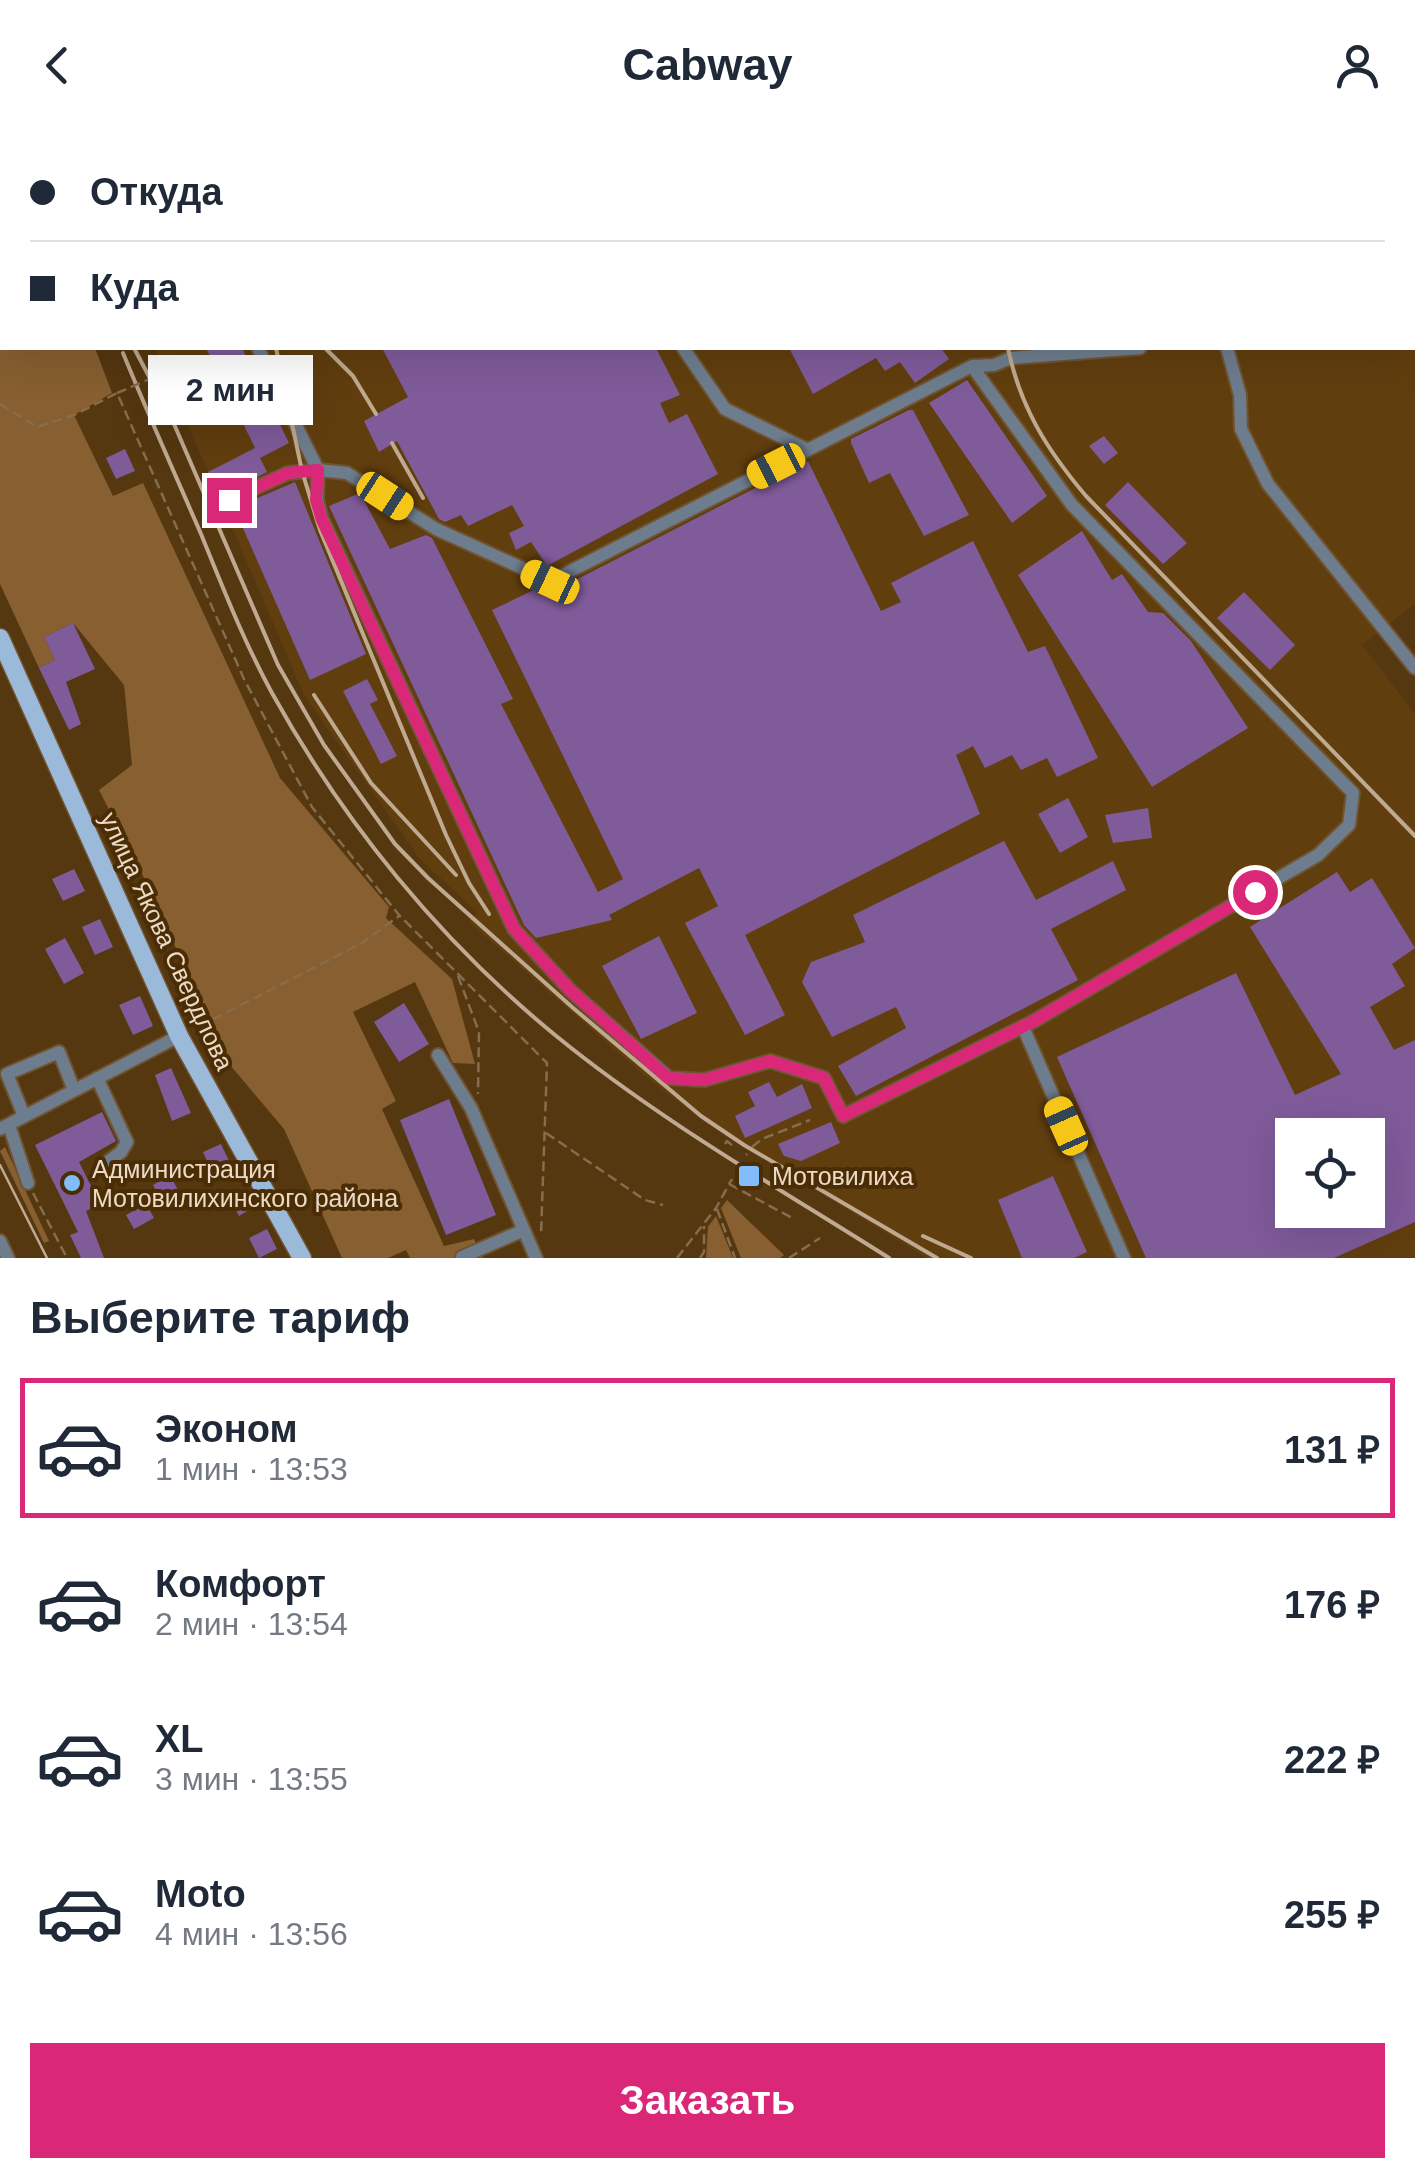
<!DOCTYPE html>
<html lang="ru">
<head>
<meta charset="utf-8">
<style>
  body { margin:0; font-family:Helvetica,sans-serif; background:#f2f2f3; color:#1f2937; height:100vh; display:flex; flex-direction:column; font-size:38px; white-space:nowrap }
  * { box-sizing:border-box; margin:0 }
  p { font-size:32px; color:#747a83 }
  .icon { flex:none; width:55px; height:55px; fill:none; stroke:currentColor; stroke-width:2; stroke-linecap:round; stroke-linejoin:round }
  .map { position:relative; height:1128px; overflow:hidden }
  .side { display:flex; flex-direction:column; background:#fff; flex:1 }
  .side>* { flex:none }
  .hud { position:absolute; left:0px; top:0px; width:1415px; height:220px; box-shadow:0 10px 40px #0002; display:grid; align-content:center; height:220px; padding:0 30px; background:#fff }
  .controls { position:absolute; left:1275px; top:988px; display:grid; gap:20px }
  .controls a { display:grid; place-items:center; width:110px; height:110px; border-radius:0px; background:#fff; box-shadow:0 10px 40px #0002; font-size:50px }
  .end { position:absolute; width:45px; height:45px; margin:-22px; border:12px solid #db2777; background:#fff; box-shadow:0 0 0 5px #fff }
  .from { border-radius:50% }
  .bubble { position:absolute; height:70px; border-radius:0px; background:#fff; box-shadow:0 10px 40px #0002; font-size:32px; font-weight:800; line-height:70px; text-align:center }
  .car { position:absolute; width:30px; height:60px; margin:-30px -15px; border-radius:12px; box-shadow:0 0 8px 2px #0007; background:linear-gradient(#f5c518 24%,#345 0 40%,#f5c518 0 76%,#345 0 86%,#f5c518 0) }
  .hud b { display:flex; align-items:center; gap:35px; height:95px; font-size:38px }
  .hud b+b { border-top:2px solid #e0e1e3 }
  .hud i { width:25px; height:25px; background:#1f2937 }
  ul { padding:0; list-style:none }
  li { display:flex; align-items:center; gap:30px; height:140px; margin:0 20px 15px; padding:0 10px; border:5px solid transparent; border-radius:0px }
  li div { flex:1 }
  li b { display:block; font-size:38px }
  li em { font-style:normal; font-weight:800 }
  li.on { border-color:#db2777 }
  li>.icon { width:90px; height:90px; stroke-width:1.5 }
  h2 { padding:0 30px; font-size:45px; line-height:120px }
  .cta { display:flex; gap:20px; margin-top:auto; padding:20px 30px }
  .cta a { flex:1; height:115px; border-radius:0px; background:#db2777; color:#fff; font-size:40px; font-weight:800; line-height:115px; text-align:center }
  header { display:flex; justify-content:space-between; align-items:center; height:130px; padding:0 30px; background:#fff; font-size:45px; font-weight:800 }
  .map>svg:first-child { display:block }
  .built { fill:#613e0e; fill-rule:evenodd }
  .green { fill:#875f30 }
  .building { fill:#7f5b9a; fill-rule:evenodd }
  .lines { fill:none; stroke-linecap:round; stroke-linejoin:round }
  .minor-casing { stroke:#705431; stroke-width:16 }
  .major-casing { stroke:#705431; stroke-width:21 }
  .path { stroke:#876d4c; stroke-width:2.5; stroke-dasharray:10 5; stroke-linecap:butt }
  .minor { stroke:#6e7d8d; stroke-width:12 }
  .major { stroke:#9bbada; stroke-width:18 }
  .tram { stroke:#bfa990; stroke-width:2.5 }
  .rail { stroke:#bfa990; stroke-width:4 }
  .path-bridge { stroke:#876d4c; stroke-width:2.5; stroke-dasharray:10 5; stroke-linecap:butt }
  .route { stroke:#db2777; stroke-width:12 }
  .poi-dot { fill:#80bdfa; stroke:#4a2d04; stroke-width:4 }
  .labels { text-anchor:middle; stroke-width:8; stroke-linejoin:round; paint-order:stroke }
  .street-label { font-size:25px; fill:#ecdac6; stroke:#4a2d04 }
  .poi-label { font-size:25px; fill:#ecdac6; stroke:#4a2d04; text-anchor:start }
</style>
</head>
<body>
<header><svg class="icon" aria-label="back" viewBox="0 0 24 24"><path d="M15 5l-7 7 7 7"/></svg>Cabway<svg class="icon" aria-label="person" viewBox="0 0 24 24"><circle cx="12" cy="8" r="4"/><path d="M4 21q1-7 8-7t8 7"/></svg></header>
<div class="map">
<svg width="1415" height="1128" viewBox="0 0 1415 1128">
  <rect width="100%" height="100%" fill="#553710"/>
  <path class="built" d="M70,0h1345v474l-53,41 53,69v544h-488l-220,-134 -66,-51 -172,-151 8,-10 -58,-54 -115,-163 -149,-347h1257v-216zM1292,1005h76v75h-76z"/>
  <path class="green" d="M0,0l14,2h-12v216h93l17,45 -38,22 39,81 30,-13 137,295 109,129 -3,11 66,61 23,85 -22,-1 -38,-81 -62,30 43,89 -14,8 62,137 30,-7 9,19h-73l-4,-8 -18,8h-46l-58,-129 -70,-83 -51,-131 -64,-125 33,-25 -8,-80 -51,-62 -29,14 11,23 -16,8 -39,-84z
    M5,1017l44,94 -5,2 -44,-92z
    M727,1070l57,55 -4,3h-39l-20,-50z
    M716,1086l17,42h-27l2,-31z"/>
  <path class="building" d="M206,218h36l47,95 -29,15 7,14 -47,24 -12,-24 47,-24z
    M382,218h274l24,47 -20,8 9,20 18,-9 31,60 -171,92 -16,-24 -15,8 -7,-17 15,-7 -12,-21 -44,21 -7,-11 -16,7 -6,-3 -42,-78 -18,11 -15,-31 44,-24z
    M789,218h152l8,11 -34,24 -15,-21 -15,9 -9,-13 -63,36z
    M967,250l80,116 -35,27 -83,-120z
    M909,280h4l56,105 -45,21 -34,-63 -21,10 -18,-40v-4z
    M1104,306l14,17 -14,11 -15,-18z
    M125,319l10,22 -19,8 -10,-21z
    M808,331l73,150 20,-9 -10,-19 82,-42 55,111 17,-6 53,112 -41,19 -10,-19 -26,12 -9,-15 -27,13 -12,-22 -17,9 24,59 -235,121 40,80 -40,20 -60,-112 33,-17 -19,-38 -90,47 3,5 -76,18 -12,-13 -195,-419 31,-13 30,56 36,-14 6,3 81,161 -12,5 97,188 25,-13 -131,-269 48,-23 16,3z
    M295,352l71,172 -56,26 -76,-172z
    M1128,352l59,61 -24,21 -58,-59z
    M1082,401l30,49 10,-6 26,38 15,1 28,28 57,87 -96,59 -134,-212z
    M1244,462l51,53 -25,25 -53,-52z
    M73,493l22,46 -29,13 15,42 -12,6 -30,-62 16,-8 -11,-23z
    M367,549l11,21 -8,4 27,52 -16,8 -38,-73z
    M1068,668l20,39 -28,16 -22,-39z
    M1148,678l4,30 -39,5 -8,-28z
    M1004,711l32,59 77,-39 13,29 -75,39 27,51 -222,116 -18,-30 68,-38 -10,-21 -64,30 -30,-55 9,-20 54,-20 -12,-27z
    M74,739l11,22 -22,10 -11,-22z
    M1337,742l13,20 22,-14 43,70 -23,16 13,22 -35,21 24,43 21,-10v182l-81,36h-188l-89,-201 179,-84 59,122 46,-21 -91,-147zM1292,1005h76v75h-76z
    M100,789l13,28 -18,8 -13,-28z
    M659,806l38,77 -56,26 -39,-73z
    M65,808l19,35 -20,11 -19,-35z
    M140,866l13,30 -20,9 -14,-30z
    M404,873l25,41 -30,18 -25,-40z
    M171,938l20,45 -19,8 -17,-46z
    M769,952l8,15 25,-13 10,24 -67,30 -10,-22 20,-10 -7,-14z
    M449,969l47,116 -50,20 -46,-115z
    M102,982l14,29 -37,21 21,42 -14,7 18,47h-23l-11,-23 8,-3 -43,-87z
    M831,992l9,21 -39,18 -17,-5 -6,-12z
    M221,1014l9,19 -18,9 -9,-20z
    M170,1045l8,15 -17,10 -8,-15z
    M1053,1046l34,76 -13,6h-52l-24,-58z
    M245,1060l9,17 -15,9 -9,-17z
    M146,1074l8,14 -20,11 -8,-14z
    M267,1099l10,20 -18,9 -10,-20z"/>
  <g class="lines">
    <g class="minor-casing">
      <path id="minor" d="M108,0l2,2
        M510,0l1,2
        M895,0l1,2
        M1170,0l1,2
        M285,2l4,-2
        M258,218l60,122 -1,30 5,19 192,410 57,62 98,87 35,2 66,-19 54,17 19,38 191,-95 284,-166 31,-30 4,-32 -281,-288 -100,-139
        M683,218l42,61 83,41
        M1227,218l13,47 1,34 27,55 147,184
        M229,370l59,-27 30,-3 29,3 89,56 115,52 421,-215 22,-1 17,-7 129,-10
        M1023,897l101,231
        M438,925l33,53 65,150
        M97,948l30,64 -6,10 -20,15
        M24,986l-17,-42 52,-22 15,38
        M9,995l19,58
        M0,999l179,-93
        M0,1111l8,17
        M462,1127l62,-27"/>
    </g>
    <g class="major-casing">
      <path id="major" d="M0,508l179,398 123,222"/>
    </g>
    <path class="path" d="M175,238l14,29
      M0,274l37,23 37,-12 43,-22 127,286 68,128 87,108 148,148 -6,172
      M458,846l21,56 -1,62
      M200,896l162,-83 37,-27
      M546,1003l99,67 18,5
      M725,1014l2,-3 6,5
      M752,1017l10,-8 48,-19
      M746,1025l1,-1
      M729,1054l65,35
      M33,1063l34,65
      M717,1079l18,49
      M677,1128l39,-50 16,-29
      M700,1128l4,-6v-26
      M789,1128l31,-20"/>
    <use href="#minor" class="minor"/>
    <use href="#major" class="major"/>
    <path class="tram" d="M0,1035l47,93"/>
    <path class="rail" d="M38,0l1,2
      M525,0l2,2
      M910,0l2,2
      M247,2v-2
      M134,218l40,76 104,241 46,80 71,99 33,34 144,129 129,109 43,29 193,113
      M276,218l26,123 18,59 126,305 23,48 20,31
      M325,218l28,28 23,38
      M1008,218c12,59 39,102 78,148l329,340
      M123,223c25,61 52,121 78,181 22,54 43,108 71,159 72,130 168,248 283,342 104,85 222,152 334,223
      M392,313l31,55
      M314,565l57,88 85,92
      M923,1106l48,22"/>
    <path class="path-bridge" d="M117,263l58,-25"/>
  </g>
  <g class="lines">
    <path class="route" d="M229,370l59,-27 30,-3 -2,30 6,20 192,409 57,62 97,87 36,2 66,-19 54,17 19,38 191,-95 221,-129"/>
  </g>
  <g class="poi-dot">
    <rect x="737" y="1034" width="24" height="24" rx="5"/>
    <circle cx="72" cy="1053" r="10"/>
  </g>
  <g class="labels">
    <g class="street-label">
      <text transform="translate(167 811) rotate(65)" y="9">улица Якова Свердлова</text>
    </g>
    <g class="poi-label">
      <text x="92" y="1048">Администрация<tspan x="92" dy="29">Мотовилихинского района</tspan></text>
      <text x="772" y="1055">Мотовилиха</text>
    </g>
  </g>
</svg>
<div class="controls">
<a><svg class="icon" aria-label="locate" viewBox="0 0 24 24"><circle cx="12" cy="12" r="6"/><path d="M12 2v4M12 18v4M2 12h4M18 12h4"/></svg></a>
</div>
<i class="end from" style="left:1255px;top:762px"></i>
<i class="end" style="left:229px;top:370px"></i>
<div class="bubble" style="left:148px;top:225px;width:165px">2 мин</div>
<i class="car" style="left:776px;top:336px;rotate:243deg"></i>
<i class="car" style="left:385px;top:366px;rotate:123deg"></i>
<i class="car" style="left:550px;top:452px;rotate:295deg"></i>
<i class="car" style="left:1066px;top:996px;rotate:336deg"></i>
<div class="hud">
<b><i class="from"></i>Откуда</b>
<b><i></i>Куда</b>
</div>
</div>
<section class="side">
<h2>Выберите тариф</h2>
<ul>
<li class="on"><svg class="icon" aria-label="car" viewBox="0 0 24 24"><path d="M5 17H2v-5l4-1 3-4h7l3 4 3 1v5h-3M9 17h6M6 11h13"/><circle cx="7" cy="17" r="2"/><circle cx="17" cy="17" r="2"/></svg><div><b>Эконом</b><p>1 мин · 13:53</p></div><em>131 ₽</em></li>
<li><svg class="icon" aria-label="car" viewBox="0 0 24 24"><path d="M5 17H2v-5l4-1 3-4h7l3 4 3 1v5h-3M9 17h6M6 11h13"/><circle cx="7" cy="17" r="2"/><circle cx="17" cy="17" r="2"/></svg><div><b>Комфорт</b><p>2 мин · 13:54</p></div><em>176 ₽</em></li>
<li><svg class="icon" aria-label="car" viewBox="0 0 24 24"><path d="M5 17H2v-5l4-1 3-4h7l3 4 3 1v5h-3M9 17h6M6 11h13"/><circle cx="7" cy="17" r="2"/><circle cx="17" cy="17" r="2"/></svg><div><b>XL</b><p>3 мин · 13:55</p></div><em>222 ₽</em></li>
<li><svg class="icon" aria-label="car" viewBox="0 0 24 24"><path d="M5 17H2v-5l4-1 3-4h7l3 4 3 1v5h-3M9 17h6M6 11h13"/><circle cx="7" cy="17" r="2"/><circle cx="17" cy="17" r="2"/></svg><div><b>Moto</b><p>4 мин · 13:56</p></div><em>255 ₽</em></li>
</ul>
<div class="cta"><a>Заказать</a></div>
</section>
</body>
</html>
